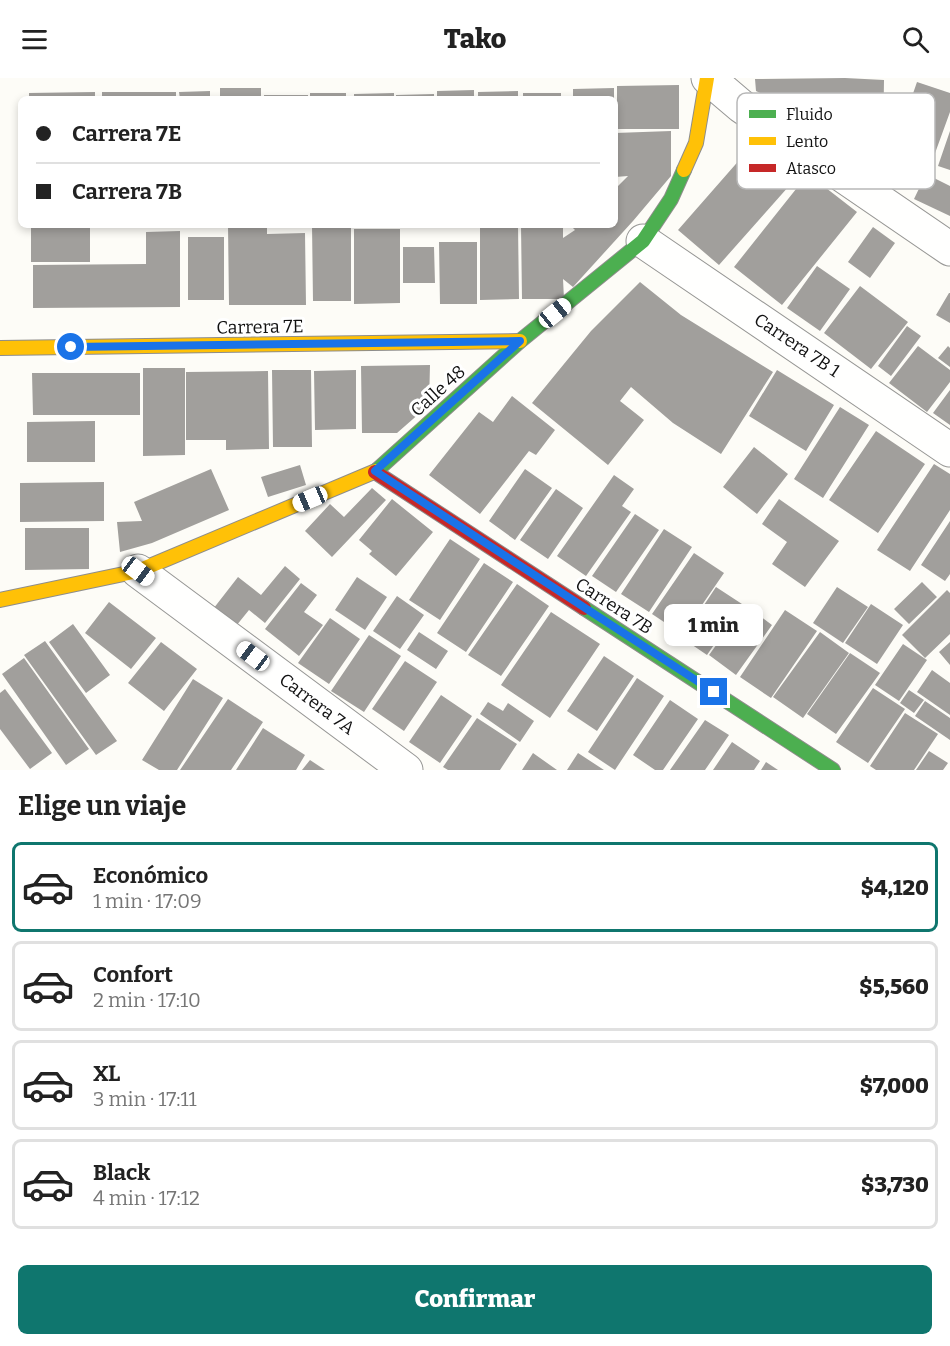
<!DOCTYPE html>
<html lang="es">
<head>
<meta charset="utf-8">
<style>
  body { margin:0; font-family:Bitter,serif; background:#f6f6f6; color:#222; height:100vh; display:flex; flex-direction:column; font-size:22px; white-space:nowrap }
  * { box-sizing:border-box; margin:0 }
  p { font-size:20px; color:#767676 }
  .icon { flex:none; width:33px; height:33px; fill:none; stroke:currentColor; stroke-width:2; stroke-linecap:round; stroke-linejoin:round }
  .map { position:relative; height:692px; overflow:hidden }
  .drawer { display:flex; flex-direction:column; background:#fff; flex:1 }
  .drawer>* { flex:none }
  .guide { position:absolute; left:18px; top:18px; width:600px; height:132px; border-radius:9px; box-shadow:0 3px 9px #0003; display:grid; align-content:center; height:132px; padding:0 18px; background:#fff }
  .end { position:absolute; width:27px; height:27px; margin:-14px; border:8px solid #1a73e8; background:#fff; box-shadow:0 0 0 3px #fff }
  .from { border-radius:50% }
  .bubble { position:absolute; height:42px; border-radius:9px; background:#fff; box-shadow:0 3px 9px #0003; font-size:20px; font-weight:800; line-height:42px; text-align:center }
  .car { position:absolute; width:18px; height:36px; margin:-18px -9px; border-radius:8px; box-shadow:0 0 4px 2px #0007; background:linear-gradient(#fff 24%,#345 0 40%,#fff 0 76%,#345 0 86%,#fff 0) }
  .guide b { display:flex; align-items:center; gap:21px; height:57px; font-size:22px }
  .guide b+b { border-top:2px solid #e0e0e0 }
  .guide i { width:15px; height:15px; background:#222 }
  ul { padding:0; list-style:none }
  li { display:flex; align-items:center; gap:18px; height:90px; margin:0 12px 9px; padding:0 6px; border:3px solid #e0e0e0; border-radius:9px }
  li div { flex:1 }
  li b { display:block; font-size:22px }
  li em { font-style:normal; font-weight:800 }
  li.active { border-color:#0f766e }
  li>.icon { width:54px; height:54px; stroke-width:1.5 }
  h2 { padding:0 18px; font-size:27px; line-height:72px }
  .cta { display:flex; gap:12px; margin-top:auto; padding:12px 18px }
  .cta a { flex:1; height:69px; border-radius:9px; background:#0f766e; color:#fff; font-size:24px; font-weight:800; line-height:69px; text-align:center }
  header { display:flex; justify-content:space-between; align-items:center; height:78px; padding:0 18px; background:#fff; font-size:27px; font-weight:800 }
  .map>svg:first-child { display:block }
  .building { fill:#a19f9c }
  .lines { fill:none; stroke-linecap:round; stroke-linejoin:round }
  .street-casing { stroke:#979795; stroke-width:35 }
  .fast-casing { stroke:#8e8d8b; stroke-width:16 }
  .slow-casing { stroke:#8e8d8b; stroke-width:16 }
  .jam-casing { stroke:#8e8d8b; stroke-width:16 }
  .street { stroke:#fffffe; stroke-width:33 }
  .fast { stroke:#4caf50; stroke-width:14 }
  .slow { stroke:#ffc107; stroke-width:14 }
  .jam { stroke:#c62828; stroke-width:14 }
  .route { stroke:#1a73e8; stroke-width:8 }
  .labels { text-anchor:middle; stroke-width:6; stroke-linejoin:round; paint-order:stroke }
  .street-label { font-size:18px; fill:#111; stroke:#fff }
  .key { fill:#fff; stroke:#b8b8b8; stroke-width:1.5 }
  .key-label { font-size:16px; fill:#111 }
</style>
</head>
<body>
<header><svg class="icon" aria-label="menu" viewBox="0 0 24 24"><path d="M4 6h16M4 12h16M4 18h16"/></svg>Tako<svg class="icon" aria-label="search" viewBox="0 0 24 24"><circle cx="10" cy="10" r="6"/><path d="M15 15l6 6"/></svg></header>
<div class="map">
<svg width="950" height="692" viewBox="0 0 950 692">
  <rect width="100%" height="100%" fill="#fdfcf7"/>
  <path class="building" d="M845,0l39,2 -1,64 -40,-1 1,-16 -16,1 -72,-37 -1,-12z
    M917,4l33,11v19l-20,55 -38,-13z
    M679,7v44h-62v-43z
    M220,10h41v11h-41z
    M614,10v11h-41v-10z
    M474,12v9h-37v-8z
    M210,13v8h-30l-1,-7z
    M518,13v8h-40v-7z
    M95,14v7h-66v-6z
    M102,14h74v7h-74z
    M310,15h36v6h-36z
    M394,15v6h-40v-5z
    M523,15h38v6h-38z
    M434,16v5h-38v-4z
    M264,17h44v4h-44z
    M671,53v45l-38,45 -60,66 -10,-8 1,20h-42l-1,-73h42v12l12,-8 -5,-5h45v-36l13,-13 -13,1v-44z
    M950,53v39l-12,-4z
    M756,63l41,36 -78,88 -41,-35z
    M808,96l49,38 -75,93 -48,-38z
    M926,96l24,12v30l-36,-17z
    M228,147h39v9l38,-1 1,72h-77z
    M312,147h39v76h-38z
    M480,147h38l1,74 -39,1z
    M90,148v36h-59v-35z
    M873,149l22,16 -25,35 -22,-16z
    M354,151h46v74l-46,1z
    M180,153v76l-147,1v-43l113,-1v-32z
    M188,159h36v63h-36z
    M439,164h38v62h-37z
    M403,169h31l1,36h-32z
    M817,188l33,23 -30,42 -33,-23z
    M640,204l41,33 92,57 -52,82 -48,-31 -42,-36 -11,14 24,19 -36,45 -76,-62 59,-72z
    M860,208l48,36 -37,47 -47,-36z
    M949,215h1v30l-14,-8z
    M907,248l14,10 -30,40 -13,-10z
    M918,268l32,24v12l-23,30 -38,-29z
    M948,268l2,2v19l-12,-9z
    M430,287l-1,40 -32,28h-35l-1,-67z
    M143,290h42v87l-42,1z
    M272,292h39l1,77h-39z
    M356,292v59l-41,1 -1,-59z
    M777,292l57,35 -28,46 -57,-35z
    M268,293l1,78 -43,1v-10h-40v-68z
    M32,295h108v42h-107z
    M950,312v35l-17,-12z
    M512,318l43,34 -19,25 -7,-4 -49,63 -51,-39 50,-63 14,10z
    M840,329l29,18 -46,73 -29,-19z
    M95,343v41h-68v-40z
    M876,353l49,33 -47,69 -49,-33z
    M754,369l34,27 -31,40 -34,-27z
    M934,386l16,10v36l-40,61 -33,-21z
    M300,387l6,20 -38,12 -7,-20z
    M211,391l18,41 -77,33 -32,9 -3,-30 25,-1 -8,-19z
    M525,391l27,19 -37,52 -26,-19z
    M614,397l20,14 -12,17 9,6 -45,64 -29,-20z
    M104,404v39l-84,1v-39z
    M372,410l14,12 -54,57 -27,-26 25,-27 14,13z
    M556,411l27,19 -35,51 -28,-19z
    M392,421l41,33 -37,44 -27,-22 3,-3 -13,-11z
    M779,421l60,42 -34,46 -33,-23 15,-22 -25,-18z
    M635,436l24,16 -43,62 -24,-16z
    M950,443v53l-5,7 -24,-16z
    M25,450h64v41l-64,1z
    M664,451l28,18 -43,65 -28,-18z
    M450,461l30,20 -40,61 -31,-20z
    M694,475l30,20 -42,61 -30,-20z
    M484,485l29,19 -47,70 -29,-19z
    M285,488l15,13 -35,44 -16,-13 -17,21 -22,-18 28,-36 23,18z
    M357,499l30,20 -22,33 -30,-20z
    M922,504l15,15 -28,27 -15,-15z
    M301,505l16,12 -13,17 19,13 -24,31 -34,-27z
    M517,506l32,22 -48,70 -33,-21z
    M716,509l26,17 -35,51 -25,-17z
    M837,509l31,20 -25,36 -30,-20z
    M947,512l3,3v41l-25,24 -23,-23z
    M397,518l27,19 -24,34 -27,-18z
    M109,524l47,36 -25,31 -46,-36z
    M871,526l32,21 -26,39 -32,-21z
    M745,527l27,20 -36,50 -27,-20z
    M785,532l32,21 -46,67 -31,-21z
    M551,534l49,32 -50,74 -49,-33z
    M330,540l30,21 -31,45 -31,-21z
    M73,546l37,51 -24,18 -37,-51z
    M419,554l29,19 -12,18 -29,-19z
    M820,554l29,21 -46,65 -30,-21z
    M369,557l32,21 -37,56 -33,-21z
    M45,563l72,100 -21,14 -72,-100z
    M161,564l36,27 -33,42 -36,-28z
    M950,564v23l-11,-13z
    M903,566l24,16 -28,41 -24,-16z
    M850,575l30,20 -44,61 -29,-20z
    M604,578l30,20 -37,55 -30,-20z
    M24,580l65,91 -23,16 -64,-91z
    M405,583l32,21 -33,49 -32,-22z
    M932,592l18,13v32l-33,-23z
    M637,600l27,18 -49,74 -27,-18z
    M193,601l30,19 -46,72h-18l-17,-10z
    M873,610l32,21 -37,54 -32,-21z
    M5,611l47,64 -22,16 -30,-40v-36z
    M909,612l15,10 -10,13 -14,-10z
    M441,617l31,21 -32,47 -31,-21z
    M228,621l35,23 -32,48h-51z
    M670,622l28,19 -35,51h-8l-22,-15z
    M925,623l25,17v22l-35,-24z
    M488,624l15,9 5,-8 26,18 -14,21 -40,-28z
    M905,635l33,21 -24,36h-38l-6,-4z
    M477,640l40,26 -17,26h-52l-5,-3z
    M705,642l24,15 -24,35h-35z
    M263,650l42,27 -9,15h-60z
    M732,664l28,19 -6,9h-41z
    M929,673l19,12 -5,7h-27z
    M533,675l24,17h-35z
    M578,675l26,17h-37z
    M310,682l15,10h-23z
    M766,684l12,8h-17z"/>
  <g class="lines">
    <g class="street-casing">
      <path id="street" d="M708,0l33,28 209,143
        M643,163l307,209
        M138,493l268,199"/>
    </g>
    <g class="fast-casing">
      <path id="fast" d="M376,393l144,-130 123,-100 28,-42 13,-29
        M584,530l249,162"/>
    </g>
    <g class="slow-casing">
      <path id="slow" d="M684,92l12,-27 11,-65
        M0,270l520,-7
        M0,522l138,-29 238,-100"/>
    </g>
    <g class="jam-casing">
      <path id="jam" d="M375,394l209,136"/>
    </g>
    <use href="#street" class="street"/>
    <use href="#fast" class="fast"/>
    <use href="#slow" class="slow"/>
    <use href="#jam" class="jam"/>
  </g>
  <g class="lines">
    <path class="route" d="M71,269l449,-6 -145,130 339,221"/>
  </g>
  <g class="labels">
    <g class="street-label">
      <text transform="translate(260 249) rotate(-1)" y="6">Carrera 7E</text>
      <text transform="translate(797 267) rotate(34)" y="6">Carrera 7B 1</text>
      <text transform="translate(438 313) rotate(-42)" y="6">Calle 48</text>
      <text transform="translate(614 528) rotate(33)" y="6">Carrera 7B</text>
      <text transform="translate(317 626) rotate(37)" y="6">Carrera 7A</text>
    </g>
  </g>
  <rect x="737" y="15" width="198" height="96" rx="9" class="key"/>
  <rect x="749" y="32" width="27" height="8" fill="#4caf50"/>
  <rect x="749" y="59" width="27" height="8" fill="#ffc107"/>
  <rect x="749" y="86" width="27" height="8" fill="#c62828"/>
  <g class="key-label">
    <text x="786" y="42">Fluido</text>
    <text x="786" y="69">Lento</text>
    <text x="786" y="96">Atasco</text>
  </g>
</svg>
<i class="end from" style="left:71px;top:269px"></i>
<i class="end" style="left:714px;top:614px"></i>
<div class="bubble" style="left:664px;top:526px;width:99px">1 min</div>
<i class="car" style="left:555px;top:235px;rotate:51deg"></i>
<i class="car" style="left:310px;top:421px;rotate:247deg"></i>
<i class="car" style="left:138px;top:493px;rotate:127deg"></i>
<i class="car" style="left:253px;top:578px;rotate:307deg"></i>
<div class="guide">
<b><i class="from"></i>Carrera 7E</b>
<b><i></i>Carrera 7B</b>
</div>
</div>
<section class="drawer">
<h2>Elige un viaje</h2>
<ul>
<li class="active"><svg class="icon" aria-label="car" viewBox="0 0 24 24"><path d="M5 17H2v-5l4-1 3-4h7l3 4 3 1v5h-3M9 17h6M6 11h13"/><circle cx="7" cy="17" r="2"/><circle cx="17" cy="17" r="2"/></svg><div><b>Económico</b><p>1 min · 17:09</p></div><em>$4,120</em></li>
<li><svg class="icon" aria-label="car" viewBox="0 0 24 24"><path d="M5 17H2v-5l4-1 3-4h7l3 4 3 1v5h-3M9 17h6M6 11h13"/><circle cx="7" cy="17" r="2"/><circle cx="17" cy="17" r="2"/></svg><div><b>Confort</b><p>2 min · 17:10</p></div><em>$5,560</em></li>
<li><svg class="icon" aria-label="car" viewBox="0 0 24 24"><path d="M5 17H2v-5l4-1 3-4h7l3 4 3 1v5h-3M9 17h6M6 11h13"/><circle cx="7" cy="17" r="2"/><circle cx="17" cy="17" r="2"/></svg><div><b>XL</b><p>3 min · 17:11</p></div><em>$7,000</em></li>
<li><svg class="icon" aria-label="car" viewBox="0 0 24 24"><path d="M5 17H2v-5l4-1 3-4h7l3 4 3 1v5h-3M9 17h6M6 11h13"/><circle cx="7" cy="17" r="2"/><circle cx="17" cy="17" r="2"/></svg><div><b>Black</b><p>4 min · 17:12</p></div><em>$3,730</em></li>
</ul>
<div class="cta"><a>Confirmar</a></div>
</section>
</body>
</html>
